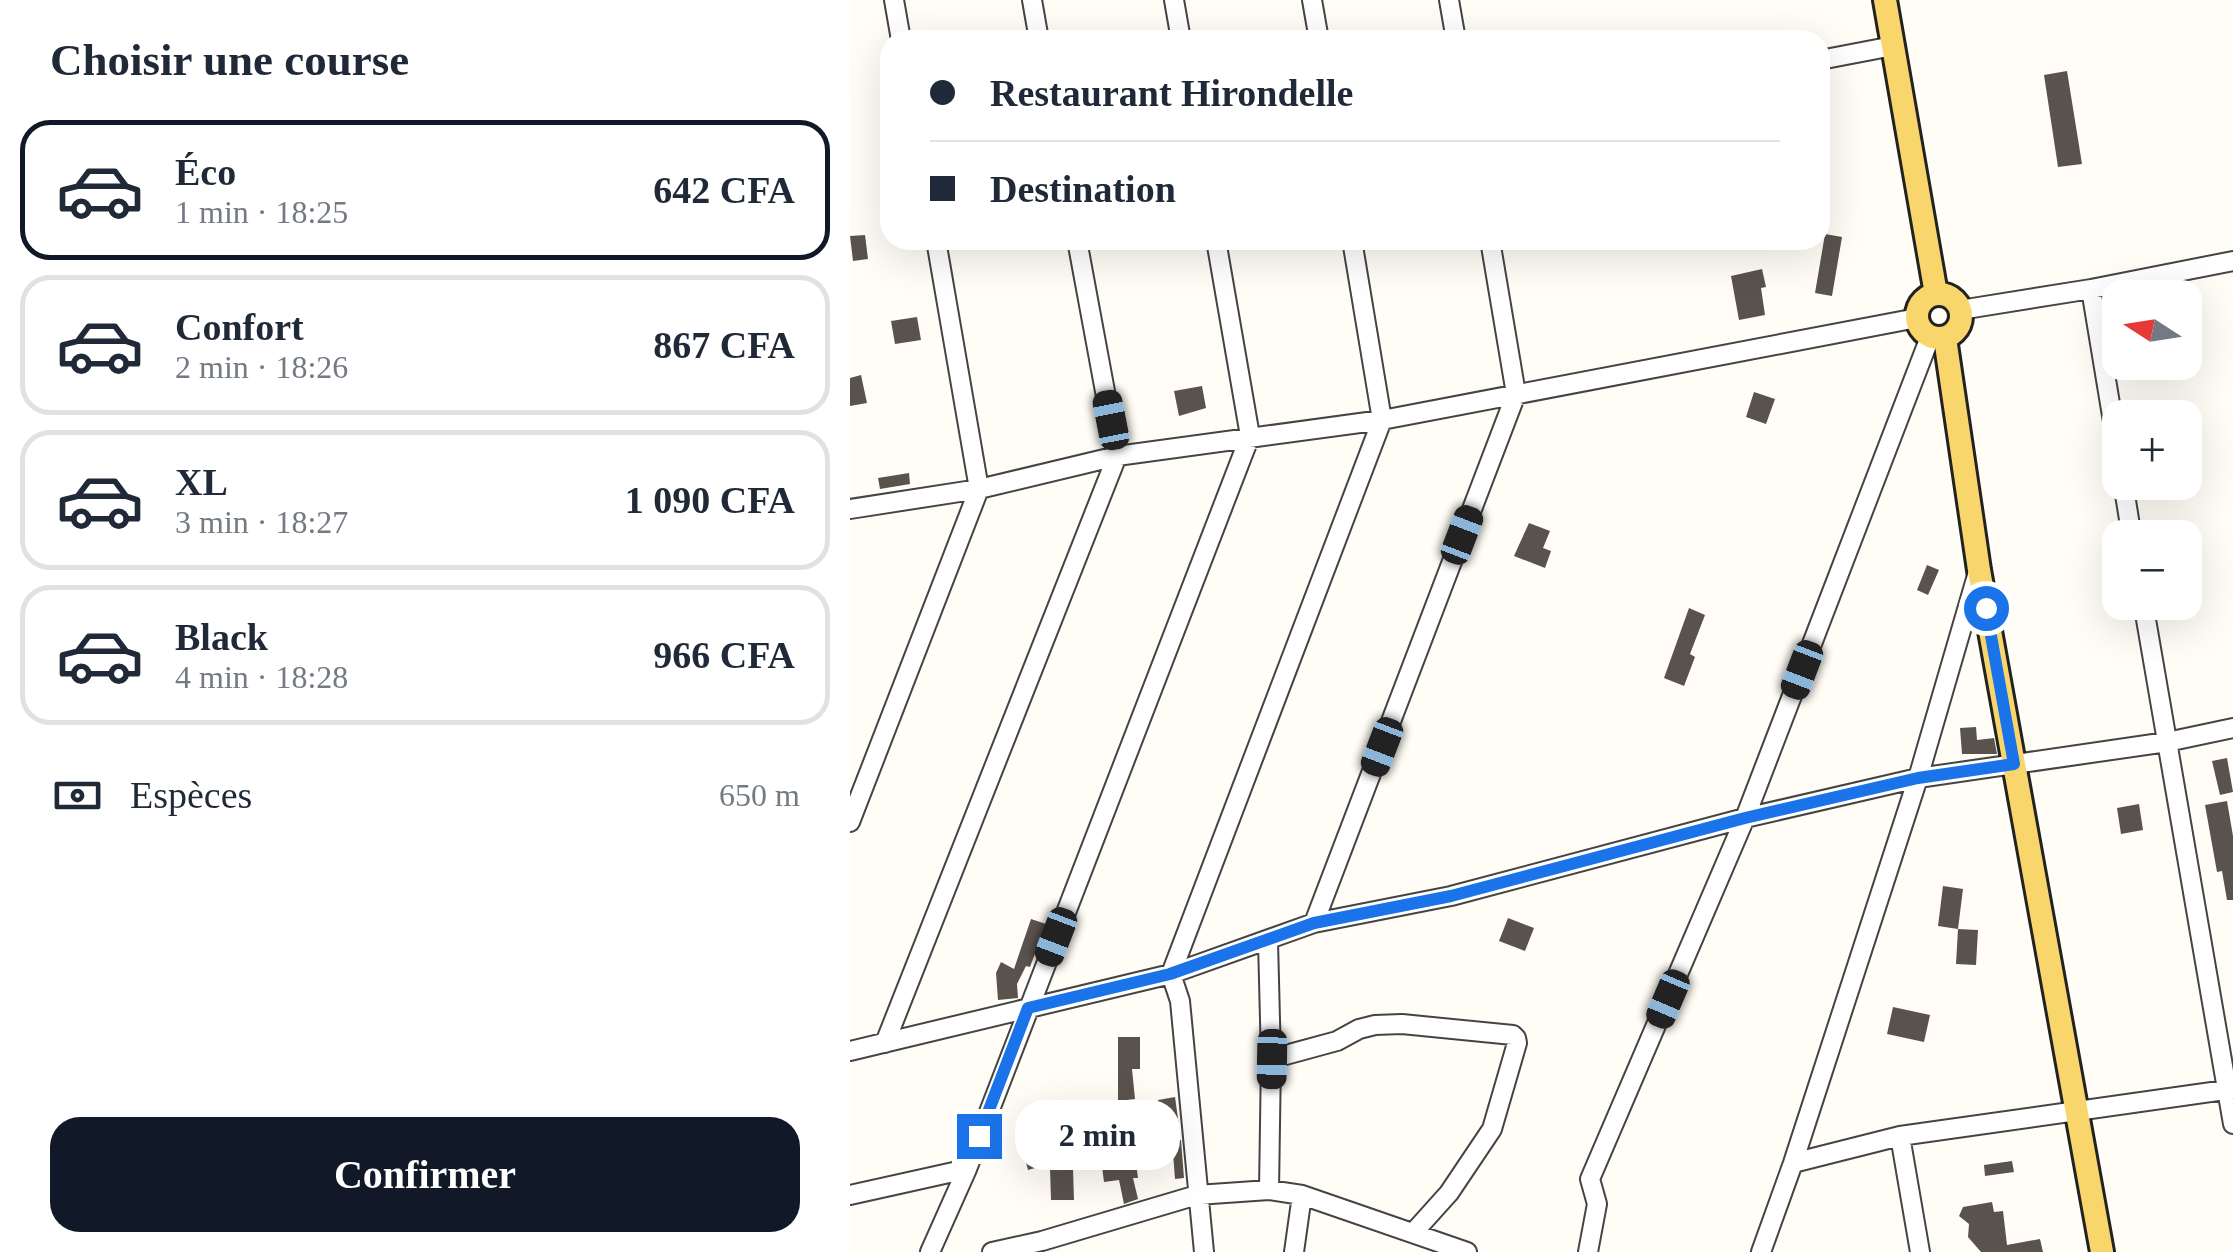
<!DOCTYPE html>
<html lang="fr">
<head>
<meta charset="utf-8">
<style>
  body { margin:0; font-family:"Times New Roman",serif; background:#f6f6f7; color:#1f2937; height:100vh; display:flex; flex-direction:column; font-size:38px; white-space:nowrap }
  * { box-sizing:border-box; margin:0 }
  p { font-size:32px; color:#747a83 }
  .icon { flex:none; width:55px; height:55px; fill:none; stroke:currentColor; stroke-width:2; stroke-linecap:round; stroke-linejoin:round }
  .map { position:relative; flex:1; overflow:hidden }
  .drawer { display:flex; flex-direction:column; background:#fff; width:850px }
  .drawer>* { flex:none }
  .banner { position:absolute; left:30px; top:30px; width:950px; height:220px; border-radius:30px; box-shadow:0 10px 40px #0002; display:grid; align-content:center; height:220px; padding:0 50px; background:#fff }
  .needle { width:65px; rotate:282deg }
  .controls { position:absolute; left:1252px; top:280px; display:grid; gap:20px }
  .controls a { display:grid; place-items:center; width:100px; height:100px; border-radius:20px; background:#fff; box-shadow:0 10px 40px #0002; font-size:50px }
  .end { position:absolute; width:45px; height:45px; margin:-22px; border:12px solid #1a73e8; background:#fff; box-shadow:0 0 0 5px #fff }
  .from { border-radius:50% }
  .bubble { position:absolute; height:70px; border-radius:30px; background:#fff; box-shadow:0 10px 40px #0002; font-size:32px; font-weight:700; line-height:70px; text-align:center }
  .car { position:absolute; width:30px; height:60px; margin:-30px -15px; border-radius:12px; box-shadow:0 0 8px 2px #0007; background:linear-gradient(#222 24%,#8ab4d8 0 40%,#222 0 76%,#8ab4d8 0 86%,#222 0) }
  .banner b { display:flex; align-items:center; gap:35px; height:95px; font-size:38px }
  .banner b+b { border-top:2px solid #e0e1e3 }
  .banner i { width:25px; height:25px; background:#1f2937 }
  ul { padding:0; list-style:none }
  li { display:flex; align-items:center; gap:30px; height:140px; margin:0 20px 15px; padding:0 30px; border:5px solid #e0e1e3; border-radius:30px }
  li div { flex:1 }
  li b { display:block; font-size:38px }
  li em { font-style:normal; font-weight:700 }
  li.selected { border-color:#111827 }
  li>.icon { width:90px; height:90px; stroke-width:1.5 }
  h2 { padding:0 50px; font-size:45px; line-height:120px }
  .pay { display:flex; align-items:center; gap:25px; height:110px; padding:0 50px; font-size:38px }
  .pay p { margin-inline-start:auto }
  .primary-button { display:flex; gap:20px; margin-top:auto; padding:20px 50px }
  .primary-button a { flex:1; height:115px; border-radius:30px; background:#111827; color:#fff; font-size:40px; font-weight:700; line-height:115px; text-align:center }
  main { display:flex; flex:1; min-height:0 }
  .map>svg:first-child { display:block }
  .building { fill:#5a524d }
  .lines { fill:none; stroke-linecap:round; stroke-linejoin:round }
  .minor-casing { stroke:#444; stroke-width:22 }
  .major-casing { stroke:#222; stroke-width:28 }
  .minor { stroke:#fff; stroke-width:18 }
  .major { stroke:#f9d66b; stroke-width:22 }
  .route { stroke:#1a73e8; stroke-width:12 }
</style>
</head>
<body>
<main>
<section class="drawer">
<h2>Choisir une course</h2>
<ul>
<li class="selected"><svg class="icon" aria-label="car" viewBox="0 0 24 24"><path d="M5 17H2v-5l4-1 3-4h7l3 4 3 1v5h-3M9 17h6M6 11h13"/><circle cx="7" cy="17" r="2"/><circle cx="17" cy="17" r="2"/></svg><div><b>Éco</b><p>1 min · 18:25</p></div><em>642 CFA</em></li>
<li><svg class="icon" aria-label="car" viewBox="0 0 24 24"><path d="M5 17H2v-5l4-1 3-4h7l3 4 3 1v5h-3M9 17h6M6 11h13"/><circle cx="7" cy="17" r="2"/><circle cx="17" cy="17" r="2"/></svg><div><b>Confort</b><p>2 min · 18:26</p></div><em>867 CFA</em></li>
<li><svg class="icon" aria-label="car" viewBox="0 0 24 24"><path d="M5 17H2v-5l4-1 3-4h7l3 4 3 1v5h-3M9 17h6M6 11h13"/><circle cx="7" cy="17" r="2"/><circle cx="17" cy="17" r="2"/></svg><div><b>XL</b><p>3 min · 18:27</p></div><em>1 090 CFA</em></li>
<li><svg class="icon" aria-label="car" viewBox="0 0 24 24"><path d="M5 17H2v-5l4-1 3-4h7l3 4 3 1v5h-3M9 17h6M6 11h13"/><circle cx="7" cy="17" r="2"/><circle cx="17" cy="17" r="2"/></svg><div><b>Black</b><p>4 min · 18:28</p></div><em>966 CFA</em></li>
</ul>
<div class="pay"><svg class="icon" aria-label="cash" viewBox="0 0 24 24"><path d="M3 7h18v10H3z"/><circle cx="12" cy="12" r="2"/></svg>Espèces<p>650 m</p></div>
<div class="primary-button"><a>Confirmer</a></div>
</section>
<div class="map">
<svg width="1383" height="1252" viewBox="0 0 1383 1252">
  <rect width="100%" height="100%" fill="#fffdf5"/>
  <path class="building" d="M1217,71l15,93 -24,3 -14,-92z
    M975,234l17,3 -10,59 -17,-3z
    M15,235l3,24 -15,2 -3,-25z
    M912,269l4,18 -5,1 4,27 -26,5 -8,-44z
    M67,317l4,23 -26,4 -4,-23z
    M11,375l6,28 -17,3v-28z
    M352,386l4,22 -27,8 -5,-25z
    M904,392l21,7 -9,25 -20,-7z
    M59,473l1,11 -30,5 -2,-11z
    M679,523l21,8 -7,17 8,3 -6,17 -31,-12z
    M1077,565l12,5 -11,25 -11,-5z
    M839,608l16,7 -15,39 5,3 -11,29 -20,-8z
    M1126,727l1,13 17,-2 3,16h-35l-2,-26z
    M1377,758l6,34 -13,3 -8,-34z
    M1377,801l6,35v64h-6l-5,-29 -5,1 -12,-67z
    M1289,804l4,26 -22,4 -4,-26z
    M1093,886l20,3 -5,40 -20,-3z
    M658,918l26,10 -9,23 -26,-10z
    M181,919l15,5 -16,43 -4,-1 -9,18 1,14 -20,2 -2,-27 5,-11 13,7z
    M1108,929l20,1 -2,35 -20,-1z
    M1043,1007l37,8 -6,27 -37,-8z
    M268,1037h22v32h-8l3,30 -17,2z
    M325,1097l5,36 -15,1 -2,-20h-2l-3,-14z
    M228,1117l2,22 -16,1 -2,-21z
    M322,1140h9l3,38 -9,1z
    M191,1146l5,19 -18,5 -5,-19z
    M285,1155l3,23h-5l5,21 -14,5 -5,-24 -15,2 -3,-23z
    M1162,1161l2,11 -29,4 -1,-11z
    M200,1168h23l1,32h-23z
    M1142,1202l2,10 9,-1 4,34 33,-6 3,13h-62l-13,-15 1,-13 -10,-8 4,-9z"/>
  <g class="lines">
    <g class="minor-casing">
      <path id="minor" d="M44,0l7,40
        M182,0l7,40
        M324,0l7,40
        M462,0l7,40
        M599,0l7,40
        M970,60l73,-14
        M1241,289l29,175
        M1110,310l131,-21 142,-28
        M1273,482l9,56
        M0,509l129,-20 138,-33 265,-36 535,-102
        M1293,602l90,522
        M0,822l129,-333 -43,-249
        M464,923l202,-529 -26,-154
        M418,941l3,118 -2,131
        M35,1043l232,-587 -40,-216
        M0,1051l321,-77 143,-51 137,-27 294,-78 173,-40 249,-36 66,-14
        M421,1059l66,-18 22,-12 16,-4 27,-1 111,11 3,3 1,5 -25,86 -43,64 -36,40
        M1050,1136l20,116
        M943,1163l107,-27 333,-47
        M0,1195l117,-26
        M80,1252l37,-83 283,-733 -34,-196
        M142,1252l50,-11 155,-46 72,-5 33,5 165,57
        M354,1252l-24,-251 -9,-27 211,-554 -30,-180
        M444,1252l8,-57
        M738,1252l9,-48 -7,-25 155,-361 185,-481
        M911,1252l32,-89 125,-385 60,-206"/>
    </g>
    <g class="major-casing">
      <path id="major" d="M1035,0l51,294
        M1067 316a22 22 0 1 1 44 0a22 22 0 1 1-44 0Z
        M1095,338l34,232 123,682"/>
    </g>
    <use href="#minor" class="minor"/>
    <use href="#major" class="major"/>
  </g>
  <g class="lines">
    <path class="route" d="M129,1136l49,-128 142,-34 144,-51 137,-27 294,-78 173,-40 96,-14 -28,-156"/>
  </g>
</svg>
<div class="controls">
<a><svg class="needle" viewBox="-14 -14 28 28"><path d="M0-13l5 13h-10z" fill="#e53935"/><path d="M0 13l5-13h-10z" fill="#747a83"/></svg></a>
<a>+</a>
<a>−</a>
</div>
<i class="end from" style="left:1136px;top:608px"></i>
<i class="end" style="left:129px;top:1136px"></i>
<div class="bubble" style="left:165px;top:1100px;width:165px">2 min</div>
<i class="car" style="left:261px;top:420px;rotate:349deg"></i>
<i class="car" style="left:612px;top:535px;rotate:21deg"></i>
<i class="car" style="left:952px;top:670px;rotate:201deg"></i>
<i class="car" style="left:532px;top:747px;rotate:201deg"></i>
<i class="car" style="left:206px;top:937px;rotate:201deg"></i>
<i class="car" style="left:818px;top:999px;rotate:203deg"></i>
<i class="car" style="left:422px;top:1059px;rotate:181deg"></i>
<div class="banner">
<b><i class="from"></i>Restaurant Hirondelle</b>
<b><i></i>Destination</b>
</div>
</div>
</main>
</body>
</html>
